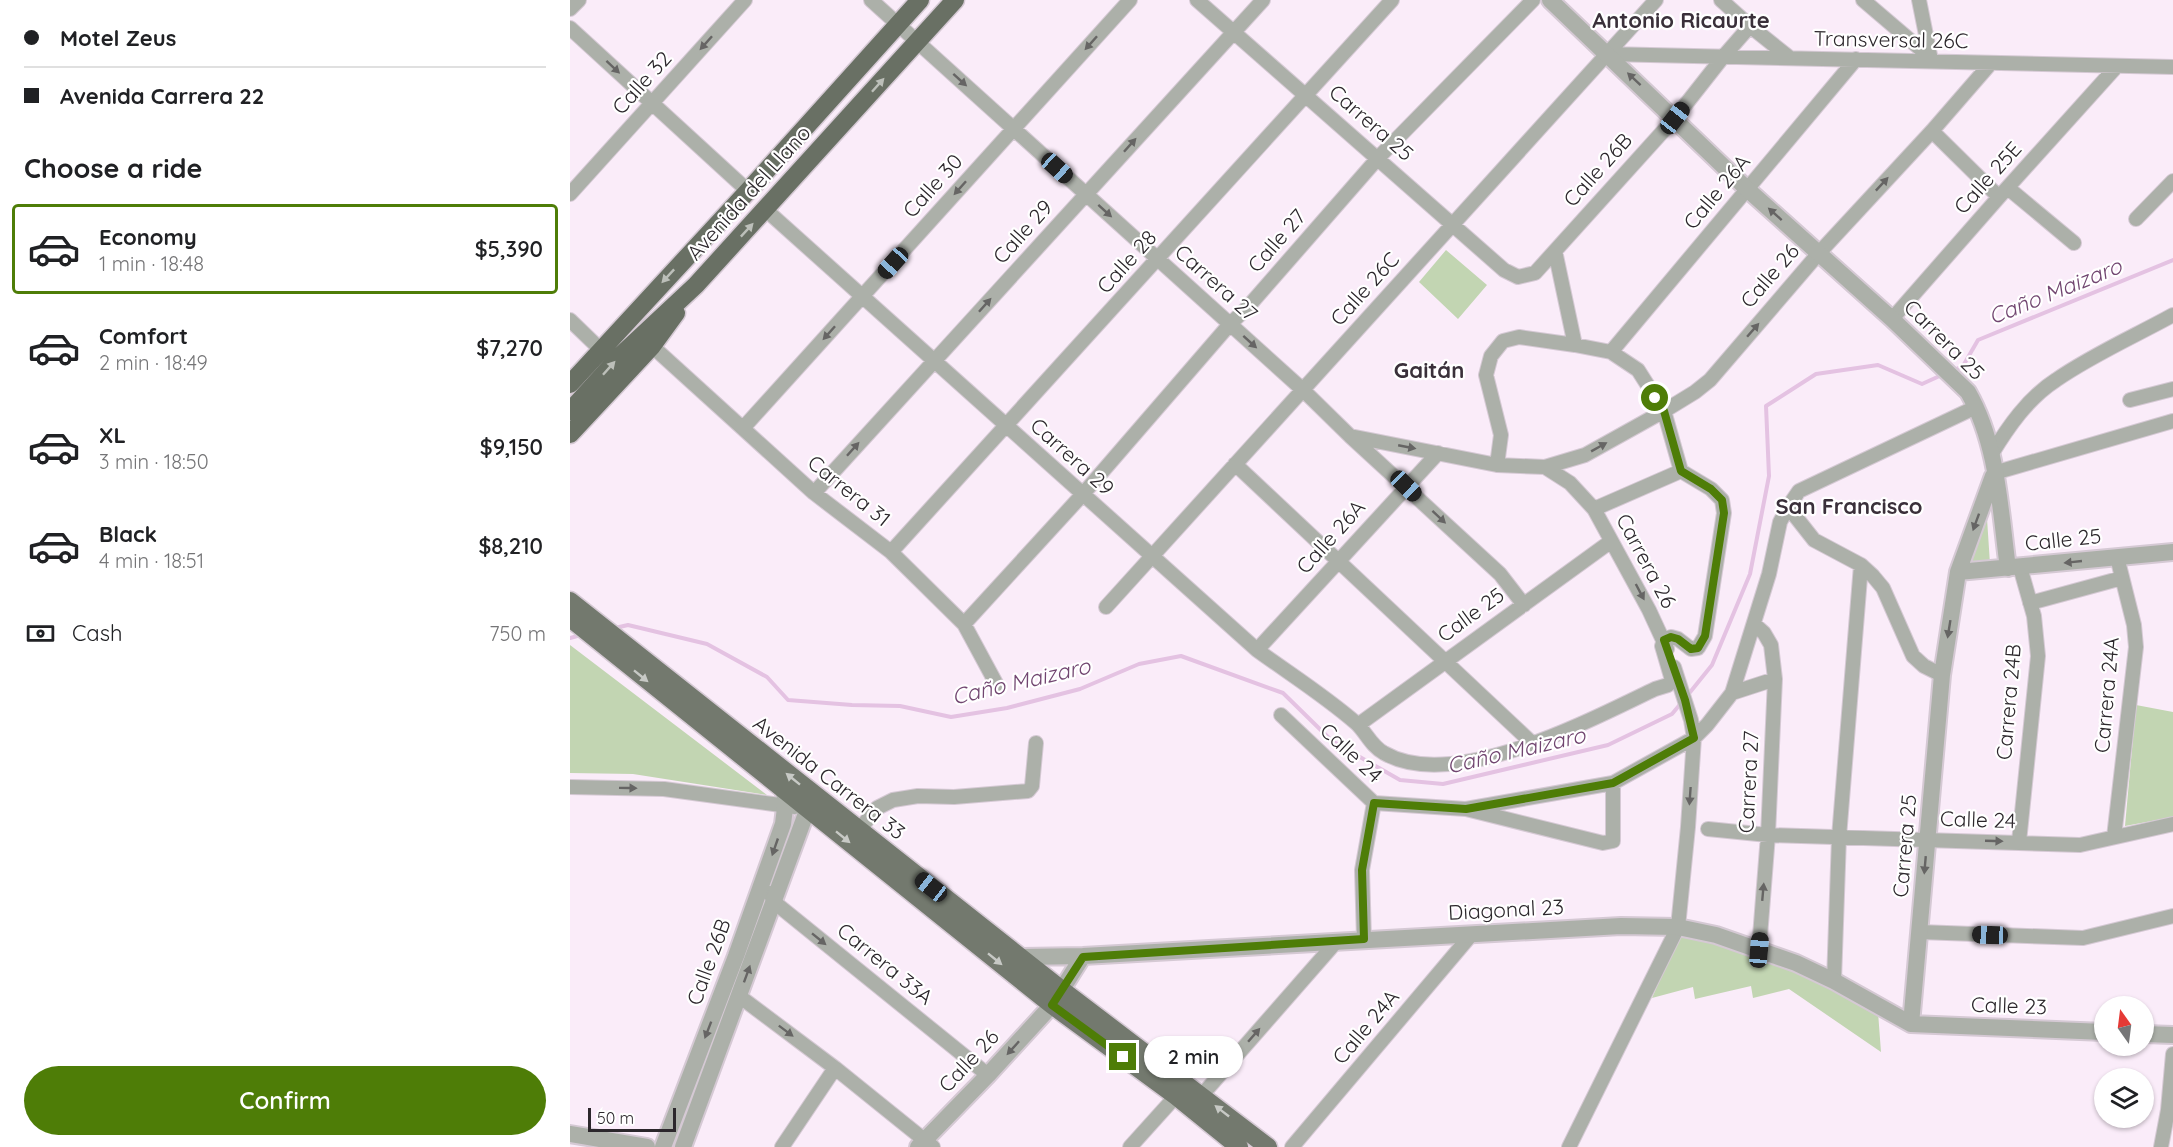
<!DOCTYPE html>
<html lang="en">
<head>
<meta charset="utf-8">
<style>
  body { margin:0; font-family:Quicksand,sans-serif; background:#f6f6f6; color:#202124; height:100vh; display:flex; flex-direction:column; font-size:22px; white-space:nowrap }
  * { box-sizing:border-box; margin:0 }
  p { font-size:20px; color:#757577 }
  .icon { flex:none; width:33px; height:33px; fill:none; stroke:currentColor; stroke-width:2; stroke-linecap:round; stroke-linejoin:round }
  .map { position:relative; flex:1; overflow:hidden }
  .sheet { display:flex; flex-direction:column; background:#fff; width:570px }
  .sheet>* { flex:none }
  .guide { display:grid; align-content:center; height:132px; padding:0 24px; background:#fff }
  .needle { width:39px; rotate:346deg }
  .buttons { position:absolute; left:1524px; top:996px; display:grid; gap:12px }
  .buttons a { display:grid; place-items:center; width:60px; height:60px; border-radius:50%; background:#fff; box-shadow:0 2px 4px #0004; font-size:30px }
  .scale { position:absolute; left:18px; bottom:15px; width:88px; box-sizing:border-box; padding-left:6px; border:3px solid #2c272c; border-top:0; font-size:16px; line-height:21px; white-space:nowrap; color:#2c272c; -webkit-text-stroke:4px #fff; paint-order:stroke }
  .end { position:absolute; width:27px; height:27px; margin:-14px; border:8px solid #4e7d07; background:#fff; box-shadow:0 0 0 3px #fff }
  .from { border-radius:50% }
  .bubble { position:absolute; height:42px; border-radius:21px; background:#fff; box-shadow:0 2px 4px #0004; font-size:20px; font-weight:600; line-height:42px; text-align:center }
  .car { position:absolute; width:18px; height:36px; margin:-18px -9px; border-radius:8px; box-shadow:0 0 4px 2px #0007; background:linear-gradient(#222 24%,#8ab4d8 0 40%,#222 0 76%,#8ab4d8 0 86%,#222 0) }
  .guide b { display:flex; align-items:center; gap:21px; height:57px; font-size:22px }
  .guide b+b { border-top:2px solid #e0e0e0 }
  .guide i { width:15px; height:15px; background:#202124 }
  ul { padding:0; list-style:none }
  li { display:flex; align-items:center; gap:18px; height:90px; margin:0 12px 9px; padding:0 12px; border:3px solid transparent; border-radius:6px }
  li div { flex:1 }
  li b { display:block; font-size:22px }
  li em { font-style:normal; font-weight:600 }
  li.on { border-color:#4e7d07 }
  li>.icon { width:54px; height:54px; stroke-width:1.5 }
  h2 { padding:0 24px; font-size:27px; line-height:72px }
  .pay { display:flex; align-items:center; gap:15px; height:66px; padding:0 24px; font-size:22px }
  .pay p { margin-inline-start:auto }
  .primary-button { display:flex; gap:12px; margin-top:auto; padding:12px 24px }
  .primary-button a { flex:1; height:69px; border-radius:36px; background:#4e7d07; color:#fff; font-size:24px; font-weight:600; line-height:69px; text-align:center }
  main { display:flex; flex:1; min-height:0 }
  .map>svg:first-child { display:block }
  .green { fill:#c2d5b2 }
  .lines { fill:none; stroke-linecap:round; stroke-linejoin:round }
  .stream { stroke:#e4c2e2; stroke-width:4 }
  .minor-casing { stroke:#d5c9d4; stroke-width:16 }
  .tertiary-casing { stroke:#d5c9d4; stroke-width:20 }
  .primary-casing { stroke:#d5c9d4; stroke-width:21 }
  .trunk-casing { stroke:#d5c9d4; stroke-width:21 }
  .minor { stroke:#acb0a9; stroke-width:14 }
  .tertiary { stroke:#acb0a9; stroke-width:16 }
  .primary { stroke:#73796e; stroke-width:18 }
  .trunk { stroke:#697064; stroke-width:18 }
  .oneway { fill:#666564 }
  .oneway2 { fill:#bcbfb9 }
  .oneway3 { fill:#c7c9c5 }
  .route { stroke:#4e7d07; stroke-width:8 }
  .labels { text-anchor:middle; stroke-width:4.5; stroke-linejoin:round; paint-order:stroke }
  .street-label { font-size:21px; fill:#2c272c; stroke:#fff }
  .neighbourhood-label { font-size:22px; font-weight:bold; fill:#3a303a; stroke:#fff }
  .water-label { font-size:22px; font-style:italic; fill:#714570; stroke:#fff }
</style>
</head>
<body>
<main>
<section class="sheet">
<div class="guide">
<b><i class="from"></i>Motel Zeus</b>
<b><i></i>Avenida Carrera 22</b>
</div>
<h2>Choose a ride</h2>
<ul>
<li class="on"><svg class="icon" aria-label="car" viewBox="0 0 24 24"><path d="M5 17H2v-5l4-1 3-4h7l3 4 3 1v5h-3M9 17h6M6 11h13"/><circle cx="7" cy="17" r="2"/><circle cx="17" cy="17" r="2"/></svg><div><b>Economy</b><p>1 min · 18:48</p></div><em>$5,390</em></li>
<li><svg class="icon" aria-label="car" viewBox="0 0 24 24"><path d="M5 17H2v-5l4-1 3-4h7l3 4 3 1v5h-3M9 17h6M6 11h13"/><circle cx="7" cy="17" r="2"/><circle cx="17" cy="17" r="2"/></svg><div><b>Comfort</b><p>2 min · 18:49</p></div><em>$7,270</em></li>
<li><svg class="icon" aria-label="car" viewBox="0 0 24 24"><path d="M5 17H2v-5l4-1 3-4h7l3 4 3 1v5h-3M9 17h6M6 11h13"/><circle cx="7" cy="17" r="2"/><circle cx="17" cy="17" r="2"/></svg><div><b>XL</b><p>3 min · 18:50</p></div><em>$9,150</em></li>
<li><svg class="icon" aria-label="car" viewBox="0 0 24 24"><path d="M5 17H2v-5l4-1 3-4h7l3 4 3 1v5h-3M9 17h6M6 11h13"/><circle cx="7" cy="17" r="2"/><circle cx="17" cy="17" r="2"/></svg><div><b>Black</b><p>4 min · 18:51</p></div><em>$8,210</em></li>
</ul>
<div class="pay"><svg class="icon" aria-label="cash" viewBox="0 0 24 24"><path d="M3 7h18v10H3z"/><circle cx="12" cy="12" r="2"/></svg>Cash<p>750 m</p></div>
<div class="primary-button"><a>Confirm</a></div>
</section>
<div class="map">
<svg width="1603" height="1147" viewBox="0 0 1603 1147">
  <rect width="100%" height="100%" fill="#faecf9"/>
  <path class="green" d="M876,250l41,35 -29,34 -39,-37z
    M1416,503l4,61 -26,2z
    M0,645l197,150 -134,-21 -63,-1z
    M1566,705l37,7v105l-48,9z
    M1108,936l35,5 82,27 83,44 3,40 -92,-63 -36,9 -2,-12 -56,13 -2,-12 -41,11z"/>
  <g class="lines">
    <path class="stream" d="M1384,370l9,-4 15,-26 195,-80
      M45,628l13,-3 79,19 60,33 21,23 64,5 48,1 51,11 56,-9 73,-19 59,-25 42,-8 102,37 49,48 68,39 43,4 165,-39 64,-31 10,-12
      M0,638l11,-3
      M1117,696l25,-31 38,-91 19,-98 -3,-70 50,-32 62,-9 44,19 22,-10"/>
    <g class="minor-casing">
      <path id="minor" d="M301,0l432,390 47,46 150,138 24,31
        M627,0l307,270 14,7 17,-4 140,-155 48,-61 27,-31
        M1151,0l29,26 40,32
        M1293,0l68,58
        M1349,0l12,60
        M0,9l9,-9
        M0,28l178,163
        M1037,54l566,13
        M1362,131l67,66
        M1438,188l66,55
        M0,194l175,-194
        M196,210l491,440c33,24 68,46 99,73 10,9 15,23 28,30 69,40 206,-33 271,-64l13,-4 4,-5 -10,-34 2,-6 7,-3 7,2 13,10 7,-1 7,-12 19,-123 -2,-13 -11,-11 -30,-18
        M1566,219l37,-38
        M985,251l20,94
        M1322,319l107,-122 118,-131
        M0,320l30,29
        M82,346l162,147 77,59 73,72 34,63
        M1041,352l245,-293
        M1560,400l43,-11
        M174,427l386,-427
        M780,436l147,29 48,2 25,16 24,26 55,101 18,39
        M1421,455c17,-28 37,-57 65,-75 36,-25 79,-44 117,-65
        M665,464l297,279
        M927,465l4,-30 -15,-60 5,-19 12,-15 16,-4 56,8 36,7 27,18 26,41 17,60
        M975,467l40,-12 79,-44 31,-19 15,-12 109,-127 113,-122 59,-68
        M1424,473l179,-52
        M244,493l449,-493
        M1218,507l26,33 47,25 12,11 10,12 30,68 11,10 18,9
        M1024,509l87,-38
        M321,552l501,-552
        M1460,603l92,-25
        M536,607l550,-607
        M394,624l119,-130 147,-170 17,-16 131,-150 155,-158
        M1184,624l10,9 7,12 4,34 -7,156 -9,114
        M687,650l181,-197
        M1162,693l43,-14
        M711,715l93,88 92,6 137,34 10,-2v-58
        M788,725l252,-183
        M0,787l94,2 131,18
        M896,809l147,-26 81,-45 13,-13 25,-32 37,-119 11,-52 8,-15 11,-16 177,-84
        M1138,829l60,6 312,10 93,-21
        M289,830l18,-22 16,-8 25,-4 36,1 74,-6 4,-5 4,-43
        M1544,837l22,-190 -2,-22 -17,-68
        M1449,842l19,-186 -4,-40 -14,-49
        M200,893l4,9 214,173
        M1350,932l163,6 90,-22
        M794,939l-2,-69 12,-67
        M1264,981l5,-144 22,-272
        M169,996l96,72 98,79
        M212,1147l53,-79
        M560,1147l46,-51 26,-1 134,-153
        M722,1147l179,-212
        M999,1147l109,-220 10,-100 6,-89 -3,-18 -17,-53
        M1591,1147l7,-37 5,-56"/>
    </g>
    <g class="tertiary-casing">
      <path id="tertiary" d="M980,0l197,189 145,130 76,73c30,52 32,118 40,176
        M1388,572l215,-20
        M452,957l61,-1 538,-30 57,1 38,8 80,28 38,18 77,43 193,8
        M1341,1024l31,-349 16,-103 35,-96
        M1574,1034l29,1
        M0,1134l77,13
        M93,1147l73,-191 47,-132 3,-24 -3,-10
        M113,1147l125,-339
        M348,1147l70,-72 64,-70 31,-49"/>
    </g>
    <g class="primary-casing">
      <path id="primary" d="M0,601l492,389 206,157
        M0,618l482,387 124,91 63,51"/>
    </g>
    <g class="trunk-casing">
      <path id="trunk" d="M0,384l178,-193 172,-191
        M0,411l51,-56 75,-70 259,-285
        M0,434l82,-88 24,-33"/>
    </g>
    <use href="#minor" class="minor"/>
    <use href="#tertiary" class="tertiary"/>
    <use href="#primary" class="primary"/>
    <use href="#trunk" class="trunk"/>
  </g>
  <defs><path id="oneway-solid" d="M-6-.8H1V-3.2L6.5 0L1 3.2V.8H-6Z" transform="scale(1.5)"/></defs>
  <g class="oneway">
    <use href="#oneway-solid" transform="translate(136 43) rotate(132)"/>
    <use href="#oneway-solid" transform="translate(521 43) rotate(132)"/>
    <use href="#oneway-solid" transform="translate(43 67) rotate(43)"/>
    <use href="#oneway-solid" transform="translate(1064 79) rotate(-137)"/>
    <use href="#oneway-solid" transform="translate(390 80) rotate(42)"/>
    <use href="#oneway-solid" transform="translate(560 145) rotate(-48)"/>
    <use href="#oneway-solid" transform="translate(1312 184) rotate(-47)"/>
    <use href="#oneway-solid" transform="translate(390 188) rotate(132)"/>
    <use href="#oneway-solid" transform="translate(535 211) rotate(42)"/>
    <use href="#oneway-solid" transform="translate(1205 214) rotate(-138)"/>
    <use href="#oneway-solid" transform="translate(415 305) rotate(-48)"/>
    <use href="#oneway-solid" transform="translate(1183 330) rotate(-49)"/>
    <use href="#oneway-solid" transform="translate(259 333) rotate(132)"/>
    <use href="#oneway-solid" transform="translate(680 342) rotate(42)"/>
    <use href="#oneway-solid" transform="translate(837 447) rotate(11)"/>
    <use href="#oneway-solid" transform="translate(1029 447) rotate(-29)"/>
    <use href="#oneway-solid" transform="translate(283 449) rotate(-48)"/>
    <use href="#oneway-solid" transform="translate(869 517) rotate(43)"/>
    <use href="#oneway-solid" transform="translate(1406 522) rotate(110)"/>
    <use href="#oneway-solid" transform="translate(1503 562) rotate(174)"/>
    <use href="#oneway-solid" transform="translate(1070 592) rotate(62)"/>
    <use href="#oneway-solid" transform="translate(1379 629) rotate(99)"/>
    <use href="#oneway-solid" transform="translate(58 788) rotate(1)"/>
    <use href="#oneway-solid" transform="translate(1120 796) rotate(94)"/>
    <use href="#oneway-solid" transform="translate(1424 841) rotate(2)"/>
    <use href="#oneway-solid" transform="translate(205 847) rotate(109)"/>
    <use href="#oneway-solid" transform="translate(1355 865) rotate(95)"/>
    <use href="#oneway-solid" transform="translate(1193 892) rotate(-85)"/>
    <use href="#oneway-solid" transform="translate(249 939) rotate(39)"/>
    <use href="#oneway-solid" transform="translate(177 974) rotate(-70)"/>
    <use href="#oneway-solid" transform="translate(138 1030) rotate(111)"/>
    <use href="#oneway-solid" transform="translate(216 1031) rotate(37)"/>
    <use href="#oneway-solid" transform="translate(684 1035) rotate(-49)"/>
    <use href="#oneway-solid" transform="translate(443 1048) rotate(132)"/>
  </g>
  <g class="oneway2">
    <use href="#oneway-solid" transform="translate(308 85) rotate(-48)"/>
    <use href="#oneway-solid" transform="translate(177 230) rotate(-47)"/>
    <use href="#oneway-solid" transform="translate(98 276) rotate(133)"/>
    <use href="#oneway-solid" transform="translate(39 368) rotate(-48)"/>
  </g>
  <g class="oneway3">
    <use href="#oneway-solid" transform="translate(71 676) rotate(39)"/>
    <use href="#oneway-solid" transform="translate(223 779) rotate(-141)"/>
    <use href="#oneway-solid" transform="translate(273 837) rotate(39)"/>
    <use href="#oneway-solid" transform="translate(425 959) rotate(39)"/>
    <use href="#oneway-solid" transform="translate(652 1111) rotate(-142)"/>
  </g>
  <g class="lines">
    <path class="route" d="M553,1057l-71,-52 31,-48 281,-18 -2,-69 12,-67 92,6 147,-26 81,-45 -9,-38 -21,-60 7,-3 7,2 13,10 7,-1 7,-12 19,-123 -2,-13 -11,-11 -30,-18 -17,-60 -9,-13"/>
  </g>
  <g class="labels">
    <g class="street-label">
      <text transform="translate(1321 40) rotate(1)" y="7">Transversal 26C</text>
      <text transform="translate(72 83) rotate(-48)" y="7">Calle 32</text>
      <text transform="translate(801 123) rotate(41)" y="7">Carrera 25</text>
      <text transform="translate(1028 170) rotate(-48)" y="7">Calle 26B</text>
      <text transform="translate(1418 178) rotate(-48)" y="7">Calle 25E</text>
      <text transform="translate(363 186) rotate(-48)" y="7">Calle 30</text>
      <text transform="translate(1147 192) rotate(-50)" y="7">Calle 26A</text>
      <text transform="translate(179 193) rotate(-48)" y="7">Avenida del Llano</text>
      <text transform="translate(453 232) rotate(-48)" y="7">Calle 29</text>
      <text transform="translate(707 241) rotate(-49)" y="7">Calle 27</text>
      <text transform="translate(557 262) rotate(-48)" y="7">Calle 28</text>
      <text transform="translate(1200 276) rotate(-49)" y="7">Calle 26</text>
      <text transform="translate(646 283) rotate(42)" y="7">Carrera 27</text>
      <text transform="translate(795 289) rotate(-48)" y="7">Calle 26C</text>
      <text transform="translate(1374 340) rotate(45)" y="7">Carrera 25</text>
      <text transform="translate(502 457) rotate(42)" y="7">Carrera 29</text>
      <text transform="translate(279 491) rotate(39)" y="7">Carrera 31</text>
      <text transform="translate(761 537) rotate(-48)" y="7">Calle 26A</text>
      <text transform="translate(1493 540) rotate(-6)" y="7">Calle 25</text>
      <text transform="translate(1076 561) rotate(62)" y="7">Carrera 26</text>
      <text transform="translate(901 615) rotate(-36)" y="7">Calle 25</text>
      <text transform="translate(1537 695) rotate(-85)" y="7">Carrera 24A</text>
      <text transform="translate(1439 702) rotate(-85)" y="7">Carrera 24B</text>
      <text transform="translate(781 753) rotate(43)" y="7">Calle 24</text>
      <text transform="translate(259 778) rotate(38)" y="7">Avenida Carrera 33</text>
      <text transform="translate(1179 782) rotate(-87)" y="7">Carrera 27</text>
      <text transform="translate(1408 820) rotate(2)" y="7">Calle 24</text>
      <text transform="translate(1335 846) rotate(-85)" y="7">Carrera 25</text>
      <text transform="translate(936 910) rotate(-3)" y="7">Diagonal 23</text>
      <text transform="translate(139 962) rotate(-70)" y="7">Calle 26B</text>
      <text transform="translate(315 964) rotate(39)" y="7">Carrera 33A</text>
      <text transform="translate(1439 1006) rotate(2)" y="7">Calle 23</text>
      <text transform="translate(796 1027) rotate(-50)" y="7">Calle 24A</text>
      <text transform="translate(399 1061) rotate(-47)" y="7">Calle 26</text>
    </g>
    <g class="neighbourhood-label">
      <text x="1111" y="28">Antonio Ricaurte</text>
      <text x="859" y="378">Gaitán</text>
      <text x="1279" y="514">San Francisco</text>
    </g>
    <g class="water-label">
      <text transform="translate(1485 291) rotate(-22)" y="8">Caño Maizaro</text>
      <text transform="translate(451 681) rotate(-13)" y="8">Caño Maizaro</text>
      <text transform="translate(946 750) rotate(-13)" y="8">Caño Maizaro</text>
    </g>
  </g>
</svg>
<div class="buttons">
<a><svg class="needle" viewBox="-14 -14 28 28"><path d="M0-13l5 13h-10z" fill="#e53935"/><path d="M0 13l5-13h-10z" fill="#757577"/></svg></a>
<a><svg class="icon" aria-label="layers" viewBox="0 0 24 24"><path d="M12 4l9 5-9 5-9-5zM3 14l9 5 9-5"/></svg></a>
</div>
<div class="scale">50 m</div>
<i class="end from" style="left:1085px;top:398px"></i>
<i class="end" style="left:553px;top:1057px"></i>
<div class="bubble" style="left:574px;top:1036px;width:99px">2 min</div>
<i class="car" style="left:1105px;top:118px;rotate:38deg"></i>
<i class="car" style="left:487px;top:168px;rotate:132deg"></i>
<i class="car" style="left:323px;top:263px;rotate:222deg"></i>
<i class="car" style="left:836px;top:486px;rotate:134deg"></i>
<i class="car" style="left:361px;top:887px;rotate:308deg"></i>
<i class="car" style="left:1420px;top:935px;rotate:272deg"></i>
<i class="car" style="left:1189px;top:950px;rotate:5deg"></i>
</div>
</main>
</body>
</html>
